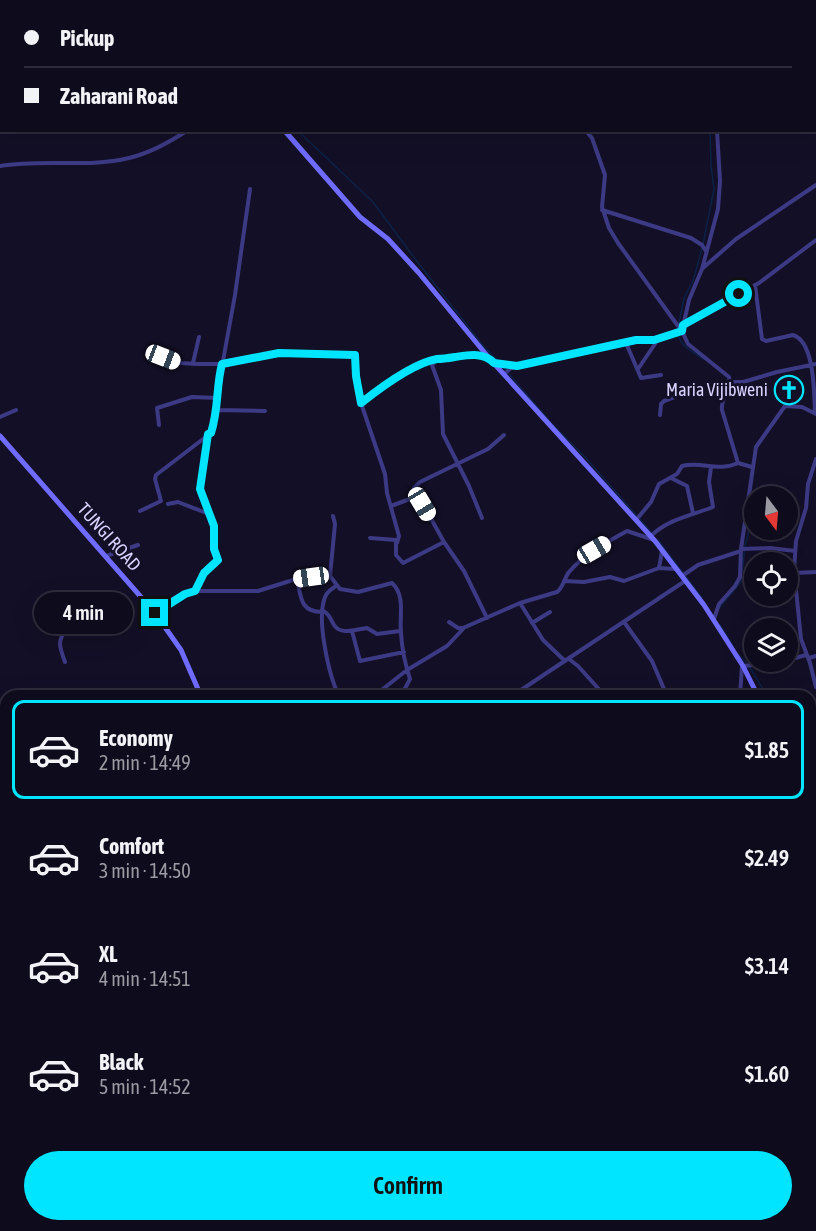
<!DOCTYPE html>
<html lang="en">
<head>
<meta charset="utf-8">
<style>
  body { margin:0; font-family:"Asap Condensed",sans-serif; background:#1c1929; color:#f1f3f6; height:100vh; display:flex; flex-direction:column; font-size:22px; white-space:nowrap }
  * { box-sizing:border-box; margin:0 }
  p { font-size:20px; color:#9b9ba3 }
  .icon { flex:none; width:33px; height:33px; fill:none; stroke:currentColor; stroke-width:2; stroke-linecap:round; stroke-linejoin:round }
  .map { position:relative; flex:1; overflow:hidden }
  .side { position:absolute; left:0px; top:690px; width:816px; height:542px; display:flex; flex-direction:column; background:#0e0b1c; border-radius:18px 18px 0 0; box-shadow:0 6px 24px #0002,0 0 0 2px #2e2b3b }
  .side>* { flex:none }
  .guide { position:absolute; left:0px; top:0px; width:816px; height:132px; box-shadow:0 6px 24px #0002,0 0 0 2px #2e2b3b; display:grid; align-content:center; height:132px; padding:0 24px; background:#0e0b1c }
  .needle { width:39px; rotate:164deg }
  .tools { position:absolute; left:744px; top:486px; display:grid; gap:12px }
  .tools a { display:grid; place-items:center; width:54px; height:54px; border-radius:50%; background:#0e0b1c; box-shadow:0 6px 24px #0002,0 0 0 2px #2e2b3b; font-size:30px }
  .end { position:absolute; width:27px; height:27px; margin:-14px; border:8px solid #00e5ff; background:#111; box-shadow:0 0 0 3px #111 }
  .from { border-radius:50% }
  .bubble { position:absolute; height:42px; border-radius:21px; background:#0e0b1c; box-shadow:0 6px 24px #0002,0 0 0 2px #2e2b3b; font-size:20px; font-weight:600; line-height:42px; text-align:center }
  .car { position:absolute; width:18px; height:36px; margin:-18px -9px; border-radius:8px; box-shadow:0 0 4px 2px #0007; background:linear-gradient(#fff 24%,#345 0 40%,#fff 0 76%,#345 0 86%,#fff 0) }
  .guide b { display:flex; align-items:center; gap:21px; height:57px; font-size:22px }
  .guide b+b { border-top:2px solid #2e2b3b }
  .guide i { width:15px; height:15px; background:#f1f3f6 }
  ul { padding:10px 0 0; list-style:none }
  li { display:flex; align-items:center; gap:18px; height:99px; margin:0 12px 9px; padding:0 12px; border:3px solid transparent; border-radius:12px }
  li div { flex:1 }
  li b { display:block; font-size:22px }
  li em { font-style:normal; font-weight:600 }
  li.current { border-color:#00e5ff }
  li>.icon { width:54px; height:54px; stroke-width:1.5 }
  .action { display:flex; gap:12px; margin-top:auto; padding:12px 24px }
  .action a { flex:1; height:69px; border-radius:36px; background:#00e5ff; color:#111; font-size:24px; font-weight:600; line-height:69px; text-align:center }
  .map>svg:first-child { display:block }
  .green { fill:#12302f }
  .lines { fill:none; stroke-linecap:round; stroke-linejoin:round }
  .stream { stroke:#0c2248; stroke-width:1.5 }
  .street { stroke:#3d3a85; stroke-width:4 }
  .secondary { stroke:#6f6bff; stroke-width:5 }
  .route { stroke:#00e5ff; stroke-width:8 }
  .labels { text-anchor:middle; stroke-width:6; stroke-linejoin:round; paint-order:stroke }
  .poi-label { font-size:18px; fill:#d9d4ff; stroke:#130f26; text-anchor:end }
  .street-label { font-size:18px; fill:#d9d4ff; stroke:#130f26 }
</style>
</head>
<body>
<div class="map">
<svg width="816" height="1231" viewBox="0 0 816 1231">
  <rect width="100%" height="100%" fill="#130f26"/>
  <path class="green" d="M288,1226h156v5h-157z"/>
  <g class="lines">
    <path class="stream" d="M224,0l1,2
      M297,130l76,72 46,62 66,84 14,14
      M703,244l11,-55 -3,-23 -1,-36
      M679,323l5,-25 9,-17 9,-33
      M678,328c-2,16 13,23 25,31
      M502,366l50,58 32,32 69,78
      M751,491l2,-13
      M658,540l44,58
      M719,608l22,-26 4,-36 4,-15 2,-35
      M720,625l13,21
      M737,653l12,13 18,30
      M810,759l6,11"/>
    <path class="street" d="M455,0l2,2
      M576,0l1,2
      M632,0v2
      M739,0l1,2
      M54,2l14,-2
      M217,2l1,-2
      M314,2l1,-2
      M814,8h2
      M0,12l2,-1
      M814,13l2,5
      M0,42h2
      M814,88l2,1
      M585,130l7,8 13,37 -3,32 7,21 9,15 60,83 4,3
      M717,130l3,51 -2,28 -16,60 -13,31 -7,31 6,13 41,33c3,12 -9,21 -7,33l16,53 14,4
      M0,166c43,-7 87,2 129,-8 21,-5 41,-16 59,-28
      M602,210l89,28 11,7 4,6
      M703,268l33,-29 80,-54
      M755,285l7,54 4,2 27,-6c22,7 21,59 22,77
      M684,325l75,-42 57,-43
      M626,343l15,35 20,-3
      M153,352l27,11 17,1h25l57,-11 76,2 1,21 5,27 24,71 2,19 12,43 -2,7
      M437,359l-5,6 9,25 2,44 26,52 13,32
      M193,363l6,-26
      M495,363l19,2
      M638,369l21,-31
      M504,374l6,-5 15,-6 111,-22 18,-1 12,-5 16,-4
      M730,382h13l34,-10 39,-8
      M361,403c36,-29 80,-55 127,-46
      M217,410l48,1
      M660,415l1,-11 3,-3c20,-7 41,-18 60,-4
      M0,417l16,-7
      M159,425l-2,-17 35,-11 26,1
      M816,459l-8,25 -2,24 -10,33 -2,29 7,69 9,24 6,24
      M671,478l16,8 6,27
      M168,504l10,-2 31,12
      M391,506l27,-10
      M140,511l21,-10 -6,-22 1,-4 55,-42c5,-17 9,-33 8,-50l16,-88 15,-106
      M636,520l15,-18 8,-18 18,-10 5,-8c19,-5 37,6 56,-3
      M651,536c17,-17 42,-21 62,-29l-4,-25 2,-15
      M370,538l26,2v15l7,8 41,-21
      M741,549l29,-1 25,3
      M106,556l32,-11
      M659,568l3,-17
      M794,573l22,-1
      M330,576l5,-52 -2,-8
      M682,576l16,-11 43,-14
      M297,579c4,18 3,33 25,33
      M564,581l20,1 26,-5 14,4 35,-13 16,1
      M336,586c-4,3 -8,5 -10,9 -11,21 3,81 13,101
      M195,590l9,-17 14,-13 -4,-15v-18l-14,-38 8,-53
      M520,603l23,37 22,21
      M322,610c7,4 8,8 12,15 7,11 23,4 33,3l10,6 23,-3
      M155,613l30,-19 10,-3h63l35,-11 32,-5 5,1 10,13 18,3 34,-9c14,13 7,33 9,50 1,16 4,31 9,46l-9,17
      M487,618l-23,-47 -20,-29 -30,-54 6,-6 68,-33 16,-14
      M714,619l5,-15 16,-18 5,-9 1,-28 15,-102 29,-41 17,1 14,7
      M449,622l9,6h5l57,-25 37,-11c7,-5 7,-14 12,-20 15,-18 38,-30 58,-41l27,9
      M624,622l28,39 15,35
      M532,623l18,-11
      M352,631l8,30 44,-9
      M809,658l7,-2
      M569,659l9,7 27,30
      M788,660l18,-5
      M65,662c-6,-16 -8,-21 2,-34
      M744,666l37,-4
      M374,696l33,-26 40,-24 16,-17
      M512,696l173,-115
      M740,696l2,-30
      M810,721l6,-4
      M810,742l6,-4
      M810,822l6,-1
      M0,900l6,-2
      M810,936l6,-1
      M810,980l6,-5
      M0,1055l6,-2
      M810,1121l6,-4
      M0,1221l6,-2
      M218,1226l1,5
      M33,1231v-4
      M117,1231l20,-5
      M603,1231l9,-5
      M660,1231l3,-5
      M720,1231l2,-5
      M782,1231l3,-5"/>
    <path class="secondary" d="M201,0l2,2
      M284,130l76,87 28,22 31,34 70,85 166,183 49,64 39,61 15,30
      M0,436l155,177 26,37 20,46
      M810,775l6,10
      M573,1226l4,5"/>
  </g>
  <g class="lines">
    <path class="route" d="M155,613l30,-19 10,-3 9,-18 14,-13 -4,-11v-23l-14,-37 8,-55 3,-1c8,-25 5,-47 11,-69l57,-11 76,2 1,21 5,27c19,-15 52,-40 76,-44 6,0 12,-1 18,-2 14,-2 29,-5 39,6l23,3 119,-26h18l28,-9 1,-6 56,-31"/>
  </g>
  <defs>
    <g id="church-ring" transform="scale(1.5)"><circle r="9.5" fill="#130f26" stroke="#00e5ff" stroke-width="1.5"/><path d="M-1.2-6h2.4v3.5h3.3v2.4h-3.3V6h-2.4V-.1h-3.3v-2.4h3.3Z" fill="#00e5ff"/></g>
  </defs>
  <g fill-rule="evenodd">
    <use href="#church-ring" x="789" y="390"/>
  </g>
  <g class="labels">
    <g class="poi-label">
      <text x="768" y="396">Maria Vijibweni</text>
    </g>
    <g class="street-label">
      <text transform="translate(109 537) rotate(48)" y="6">TUNGI ROAD</text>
    </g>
  </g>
</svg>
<div class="tools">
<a><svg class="needle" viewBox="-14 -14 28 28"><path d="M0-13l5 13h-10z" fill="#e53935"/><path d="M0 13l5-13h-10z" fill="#9b9ba3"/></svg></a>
<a><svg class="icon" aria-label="locate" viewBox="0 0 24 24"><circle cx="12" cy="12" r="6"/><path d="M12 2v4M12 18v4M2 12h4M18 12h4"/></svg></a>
<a><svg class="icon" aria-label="layers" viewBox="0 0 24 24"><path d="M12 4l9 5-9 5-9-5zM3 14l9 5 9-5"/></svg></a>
</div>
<i class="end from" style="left:739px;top:294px"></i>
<i class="end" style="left:155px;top:613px"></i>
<div class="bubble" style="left:34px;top:592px;width:99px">4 min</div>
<i class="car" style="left:163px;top:357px;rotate:111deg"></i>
<i class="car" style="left:422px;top:504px;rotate:149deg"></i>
<i class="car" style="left:594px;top:550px;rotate:60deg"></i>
<i class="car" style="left:311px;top:577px;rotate:262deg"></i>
<div class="guide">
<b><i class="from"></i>Pickup</b>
<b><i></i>Zaharani Road</b>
</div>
<section class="side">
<ul>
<li class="current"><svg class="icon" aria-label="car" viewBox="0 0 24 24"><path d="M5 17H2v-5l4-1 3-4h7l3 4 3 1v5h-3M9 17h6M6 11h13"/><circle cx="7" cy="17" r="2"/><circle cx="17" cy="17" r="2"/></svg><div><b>Economy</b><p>2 min · 14:49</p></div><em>$1.85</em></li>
<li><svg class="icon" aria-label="car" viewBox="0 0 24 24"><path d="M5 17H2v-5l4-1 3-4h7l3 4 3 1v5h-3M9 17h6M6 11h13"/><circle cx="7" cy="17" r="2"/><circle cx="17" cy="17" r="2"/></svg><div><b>Comfort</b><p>3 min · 14:50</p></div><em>$2.49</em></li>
<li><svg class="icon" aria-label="car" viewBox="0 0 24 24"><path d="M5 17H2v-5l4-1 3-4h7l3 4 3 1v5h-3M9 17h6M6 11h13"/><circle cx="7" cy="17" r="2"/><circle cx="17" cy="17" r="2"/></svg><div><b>XL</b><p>4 min · 14:51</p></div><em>$3.14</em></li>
<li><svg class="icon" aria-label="car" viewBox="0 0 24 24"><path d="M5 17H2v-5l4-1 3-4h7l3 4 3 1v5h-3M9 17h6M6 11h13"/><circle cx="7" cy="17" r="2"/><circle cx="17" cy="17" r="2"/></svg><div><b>Black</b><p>5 min · 14:52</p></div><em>$1.60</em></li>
</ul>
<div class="action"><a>Confirm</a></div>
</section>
</div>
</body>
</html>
